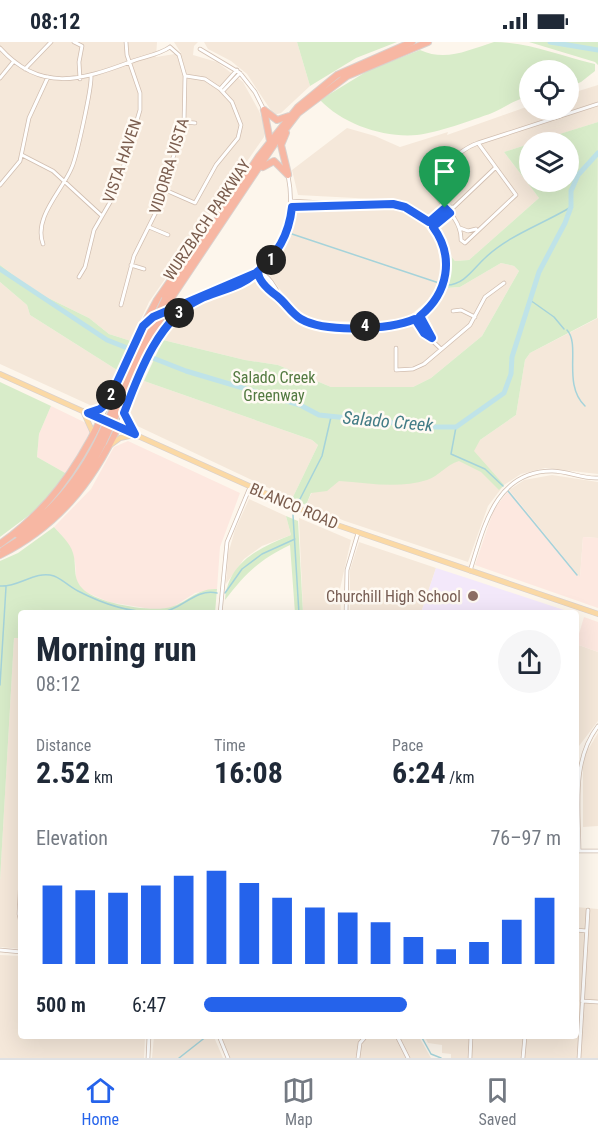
<!DOCTYPE html>
<meta charset="utf-8">
<style>
body{margin:0;font-family:"Roboto Condensed",sans-serif;background:#f6f6f7;color:#1f2937;height:100vh;display:flex;flex-direction:column;font-size:22px;white-space:nowrap}
*{box-sizing:border-box;margin:0}
p{font-size:20px;color:#747a83}
.icon{flex:none;width:33px;height:33px;fill:none;stroke:currentColor;stroke-width:2;stroke-linecap:round;stroke-linejoin:round}
.map{position:relative;flex:1;overflow:hidden}
.side{position:absolute;left:18px;top:568px;width:561px;height:429px;display:flex;flex-direction:column;background:#fff;border-radius:6px;box-shadow:0 6px 24px #0002}
.side>*{flex:none}
.controls{position:absolute;left:519px;top:18px;display:grid;gap:12px}
.controls a{display:grid;place-items:center;width:60px;height:60px;border-radius:50%;background:#fff;box-shadow:0 6px 24px #0002;font-size:30px}
.pin{position:absolute;display:grid;place-items:center;width:51px;height:51px;color:#fff;margin:-62px -26px;border-radius:50% 50% 50% 0;rotate:-45deg;box-shadow:0 0 6px #0007}
.pin .icon{rotate:45deg}
.km{position:absolute;width:30px;height:30px;margin:-15px;border-radius:50%;background:#222;color:#fff;font-size:16px;line-height:30px;text-align:center}
.round{display:grid;place-items:center;flex:none;width:63px;height:63px;border-radius:32px;background:#f6f6f7}
.overview{display:flex;align-items:center;justify-content:space-between;height:102px;padding:0 18px}
h1{font-size:33px;font-weight:700;line-height:45px}
.stats{display:grid;grid-template-columns:repeat(3,1fr);gap:9px;height:102px;padding:6px 18px}
.stats div{display:grid;align-content:center}
.stats b{font-size:30px;font-weight:700}
.stats small{font-size:16px;font-weight:400}
.stats p{font-size:16px}
.chart{height:168px;padding:12px 18px}
.chart p{display:flex;justify-content:space-between}
.chart svg{width:100%;height:108px;margin-top:6px;stroke:#2563eb;stroke-width:6}
ul{padding:0 18px;list-style:none;font-size:20px}
li{display:grid;grid-template-columns:96px 72px 1fr;align-items:center;height:45px}
li i{height:15px;border-radius:8px;background:#2563eb}
.status{display:flex;justify-content:space-between;align-items:center;height:42px;padding:0 30px;background:#fff;direction:ltr}
.status svg{height:16px;fill:currentColor}
.tab-bar{display:flex;justify-content:space-around;align-items:center;height:84px;border-top:2px solid #e0e1e3;background:#fff;font-size:16px;color:#747a83}
.tab-bar a{display:grid;justify-items:center;gap:3px}
.tab-bar .current{color:#2563eb}
.map>svg:first-child{display:block}
</style>
<div class="status"><b>08:12</b><svg viewBox="0 0 49 12"><path d="M0 12V9h3v3zM5 12V6h3v6zM10 12V3h3v9zM15 12V0h3v12zM26 1h20v11H26zM47 4h2v5h-2z"/></svg></div>
<div class="map">
<svg width="598" height="1016" viewBox="0 0 598 1016">
<rect width="100%" height="100%" fill="#fdf6ec"/>
<path fill="#f5e8da" d="M0,0H157L156,15L181,11L174,0H198L194,4L193,13L217,20L243,40L259,69L266,88L264,95L149,260L131,299L109,292L89,276L34,249L0,223Z
M204,0H297L310,44L281,71L274,73L247,32L231,19L208,7Z
M598,43V80L504,110L539,156L469,218L455,219L449,212L439,187L447,177L439,168L429,175L412,164L393,158L298,153L292,128L347,86L375,94L400,105L448,90L447,93L529,64L530,68H568L569,52Z
M380,166L407,170L420,178L436,199L442,228L432,255L407,276L391,280L320,279L296,269L267,230L287,202L297,170L300,168Z
M501,221L514,224L519,229L482,294L431,336L413,345H331L278,323L245,318L163,298L169,288L194,265L256,238L290,276L303,283L316,287L376,289L396,288L412,283L419,294L433,285L427,274L439,260L446,246L460,245Z
M0,240L27,263L30,273L117,328L102,360L92,364L0,322Z
M598,276V432L545,426L521,432L504,443L488,464L468,520L345,479L306,463L344,381L480,398L516,373L525,318L530,311Z
M144,339L312,398L318,403L292,457L131,381L127,371Z
M552,433L598,440V496L583,495L580,536L509,448L524,438Z
M249,457L286,474L291,493L262,504L244,517L226,542L228,512L235,488Z
M299,476L351,498L340,547L341,571H303Z
M359,500L436,526L421,571L350,572V528Z
M14,596H21V907L0,905V839Z
M576,602L598,610V679L579,704L576,716Z
M598,691V784L583,785V725L586,711Z
M576,865L598,867V1016H451V1012L442,1011V1003L428,1001L425,995L576,994Z
M0,913L21,914V994L145,995L144,1016H0Z
M154,994L214,995L223,1016H152Z
M221,995H419L431,1016H230Z"/>
<path fill="#fde8e0" d="M51,364L86,381L91,388L67,432L37,415L39,392Z
M128,399L240,451L220,505L217,547L195,551L173,565L157,568L109,560L83,549L76,538L75,519L63,495L54,485L91,447L114,405Z
M509,448L580,535L583,495L598,496V566L475,523L494,467Z
M584,575L598,580V610L576,602Z"/>
<path fill="#f3e8fa" d="M436,526L467,536L573,571H421Z"/>
<path fill="#d8ecc9" d="M297,0H397L356,16L310,44Z
M494,0C528,0 561,14 595,22V29L581,40L569,45L568,28H530L529,55C517,56 504,66 492,71C473,78 436,91 417,93C383,96 343,82 320,58L369,28L420,8C446,20 468,8 494,0Z
M529,0H598V23L595,20Z
M598,80L597,276L530,311L525,318L516,373L480,398L474,409L504,443L499,448L481,430L459,419C446,423 439,434 427,438C399,447 368,441 339,439L327,449L311,451L306,463L292,457L318,403L312,398L144,339L163,298L245,318L278,323L331,345H413L431,336L482,294L519,229L514,224L501,221L460,245L446,246L450,230L449,212L455,219L469,218L539,156L504,110L529,102L530,140H568V100H534Z
M0,223L34,249L89,276L109,292L131,299L117,328L30,273L27,263L0,240Z
M0,340L51,364L39,392L37,415L67,432L40,465L0,495Z
M286,474L298,479L303,571H295L290,503C259,518 246,531 225,558C228,520 259,506 291,493Z
M54,485C61,493 70,501 73,511C77,524 72,535 82,546C94,561 152,571 171,565C188,560 197,546 217,547L215,571L21,572V596H14L0,839V519L18,511Z"/>
<g fill="none" stroke-linecap="round" stroke-linejoin="round">
<path stroke="#a5d3da" stroke-width="1.5" d="M292,192L439,241
M447,243C464,243 474,226 485,216C509,193 543,182 571,165
M530,258L554,275L564,287
M567,288C581,303 562,342 585,364
M456,385L451,412L485,427L503,444
M508,449L577,533
M299,459L322,414L331,375
M293,473L299,572
M0,544C18,546 35,528 54,534C62,537 70,545 78,549C103,562 133,572 162,570C182,568 195,546 217,551
M225,551L242,527L262,512L295,497
M0,643L6,545
M421,994L431,1012L441,1016
M179,1016L207,994"/>
<path stroke="#bfe3e8" stroke-width="5" d="M550,0L598,8
M0,227L107,298L186,329L300,363L319,373L433,385H456L504,351L511,332L512,315L539,230L565,181L571,165V149L578,133L598,111"/>
<defs>
<path id="minor" d="M74,0L82,4L79,20L80,37
M0,6C40,51 82,38 130,20C142,15 159,13 170,5
M200,7L240,31L255,50L264,68
M25,27L51,0
M0,36L14,19
M220,47L237,28
M223,49L240,31
M184,80L195,81
M478,101L516,153L465,201L461,198C462,177 440,161 428,145L429,137C445,125 458,108 478,101L598,62
M22,113L53,129L102,174
M0,143L20,119L29,76L48,35
M163,147L195,161L216,123L238,96L241,83L232,60L220,47L205,37L186,34
M430,148L436,133
M292,159L325,161
M429,180L445,166L452,165
M149,185L168,193
M433,185L495,126
M460,186L468,189L476,187
M43,202C33,175 63,148 72,125C77,113 92,45 91,34
M131,223L144,227
M259,229L258,234C291,276 303,285 357,284C377,284 397,286 415,277C463,252 452,183 405,165C376,154 323,165 292,165
M259,230C268,233 276,245 279,254
M79,235L85,225L94,188L116,150L140,68V51L127,13L126,0
M121,263L134,214L157,168L184,80L185,34L179,13L170,5
M167,269L255,232
M453,269L461,268L475,275
M420,274L431,295
M415,277L424,291L441,307
M396,306V328L413,327L424,322L470,283L485,255L504,241
M88,371L105,363
M125,373L134,391
M101,377L144,283
M118,385C133,353 147,303 171,278C192,256 219,253 245,240C285,220 296,174 288,133
M470,529C484,485 495,429 552,429C568,429 582,437 598,436
M220,572L227,500L250,445
M346,572L347,528L358,491
M576,809H598
M579,809C579,767 571,719 598,684
M21,832L19,872L21,881
M576,888L586,889
M0,908L21,910
M582,959L598,960
M219,994L228,1016
M397,994L408,1016
M148,1016L149,994
M358,1016L360,1001L366,994
M470,1016L471,994
M523,1016L525,994
M579,1016L588,868"/>
<path id="major" d="M0,332L334,482L598,572
M83,369L93,391
M109,404L120,396L134,393"/>
<path id="highway" d="M264,68L270,99
M264,68L277,78L289,74
M286,91L281,103L288,132
M263,125L274,119L288,133
M165,257L259,114L298,65L337,33L412,0
M168,261L275,101L298,71L347,34L428,0
M143,284L157,258L204,190
M18,493C53,469 79,437 98,399
M0,502C47,469 76,428 101,377
M3,508C47,482 81,447 103,401
M0,513C56,485 92,442 118,385"/>
</defs>
<use href="#minor" stroke="#d1beb0" stroke-width="4.5"/>
<use href="#major" stroke="#dad1cd" stroke-width="6"/>
<use href="#highway" stroke="#dad1cd" stroke-width="8"/>
<use href="#minor" stroke="#fff" stroke-width="3"/>
<use href="#major" stroke="#fbd9a5" stroke-width="4.5"/>
<use href="#highway" stroke="#f7b7a3" stroke-width="6"/>
<defs>
<path id="highway-bridge" d="M98,399L165,257
M103,401L168,261"/>
</defs>
<use href="#highway-bridge" stroke="#dad1cd" stroke-width="8" stroke-linecap="butt"/>
<use href="#highway-bridge" stroke="#f7b7a3" stroke-width="6"/>
</g>
<g fill="none" stroke-linecap="round" stroke-linejoin="round">
<defs>
<path id="route" d="M445,166L429,180L405,165L393,162L292,165C289,193 277,213 256,231L153,275L143,284L108,360L100,367L88,371L135,392L124,371C139,331 159,276 200,257C220,248 243,245 258,229C258,239 270,249 277,254C286,261 291,271 301,277C325,291 389,288 415,277L424,291L432,296L420,274C448,251 455,215 433,185L450,171L445,166"/>
</defs>
<use href="#route" stroke="#fff" stroke-width="12"/>
<use href="#route" stroke="#2563eb" stroke-width="8"/>
</g>
<circle fill="#8d6e63" stroke="#fffaf3" stroke-width="2" cx="473" cy="554" r="6"/>
<g text-anchor="middle" dominant-baseline="central" stroke-width="5" stroke-linejoin="round" paint-order="stroke">
<g font-size="16" fill="#7a5c4d" stroke="#fffaf3">
<text transform="translate(122 119) rotate(-71)">VISTA HAVEN</text>
<text transform="translate(169 124) rotate(-73)">VIDORRA VISTA</text>
<text transform="translate(207 178) rotate(-56)">WURZBACH PARKWAY</text>
<text transform="translate(294 464) rotate(23)">BLANCO ROAD</text>
</g>
<g font-size="16" fill="#537a41" stroke="#fffaf3">
<text x="274" y="335">Salado Creek<tspan x="274" dy="18">Greenway</tspan></text>
</g>
<g font-size="16" fill="#785e54" stroke="#fffaf3" text-anchor="end">
<text x="461" y="554">Churchill High School</text>
</g>
<g font-size="18" font-style="italic" fill="#437c86" stroke="#fffaf3">
<text transform="translate(388 379) rotate(5)">Salado Creek</text>
</g>
</g>
</svg>
<div class="controls">
<a><svg class="icon" aria-label="locate" viewBox="0 0 24 24"><circle cx="12" cy="12" r="6"/><path d="M12 2v4M12 18v4M2 12h4M18 12h4"/></svg></a>
<a><svg class="icon" aria-label="layers" viewBox="0 0 24 24"><path d="M12 4l9 5-9 5-9-5zM3 14l9 5 9-5"/></svg></a>
</div>
<div class="pin" style="left:445px;top:166px;background:#1e9e55"><svg class="icon" aria-label="arrive" viewBox="0 0 24 24"><path d="M6 21V4h12l-3 4 3 4H6"/></svg></div>
<b class="km" style="left:271px;top:218px">1</b>
<b class="km" style="left:111px;top:353px">2</b>
<b class="km" style="left:179px;top:271px">3</b>
<b class="km" style="left:365px;top:284px">4</b>
<section class="side">
<div class="overview"><div><h1>Morning run</h1><p>08:12</p></div><a class="round"><svg class="icon" aria-label="share" viewBox="0 0 24 24"><path d="M12 15V3M7 8l5-5 5 5M5 13v7h14v-7"/></svg></a></div>
<div class="stats">
<div><p>Distance</p><b>2.52<small> km</small></b></div>
<div><p>Time</p><b>16:08</b></div>
<div><p>Pace</p><b>6:24<small> /km</small></b></div>
</div>
<div class="chart"><p><span>Elevation</span>76–97 m</p>
<svg viewBox="0 0 160 44" preserveAspectRatio="none"><path d="M5 44V12M15 44V14M25 44V15M35 44V12M45 44V8M55 44V6M65 44V11M75 44V17M85 44V21M95 44V23M105 44V27M115 44V33M125 44V38M135 44V35M145 44V26M155 44V17"/></svg>
</div>
<ul>
<li><b>500 m</b>6:47<i style="width:57%"></i></li>
</ul>
</section>
</div>
<nav class="tab-bar">
<a class="current"><svg class="icon" aria-label="home" viewBox="0 0 24 24"><path d="M3 11l9-7 9 7M6 9v11h12V9"/></svg>Home</a>
<a><svg class="icon" aria-label="map" viewBox="0 0 24 24"><path d="M3 6l6-2 6 2 6-2v14l-6 2-6-2-6 2zM9 4v14M15 6v14"/></svg>Map</a>
<a><svg class="icon" aria-label="saved" viewBox="0 0 24 24"><path d="M7 4h10v16l-5-4-5 4z"/></svg>Saved</a>
</nav>
